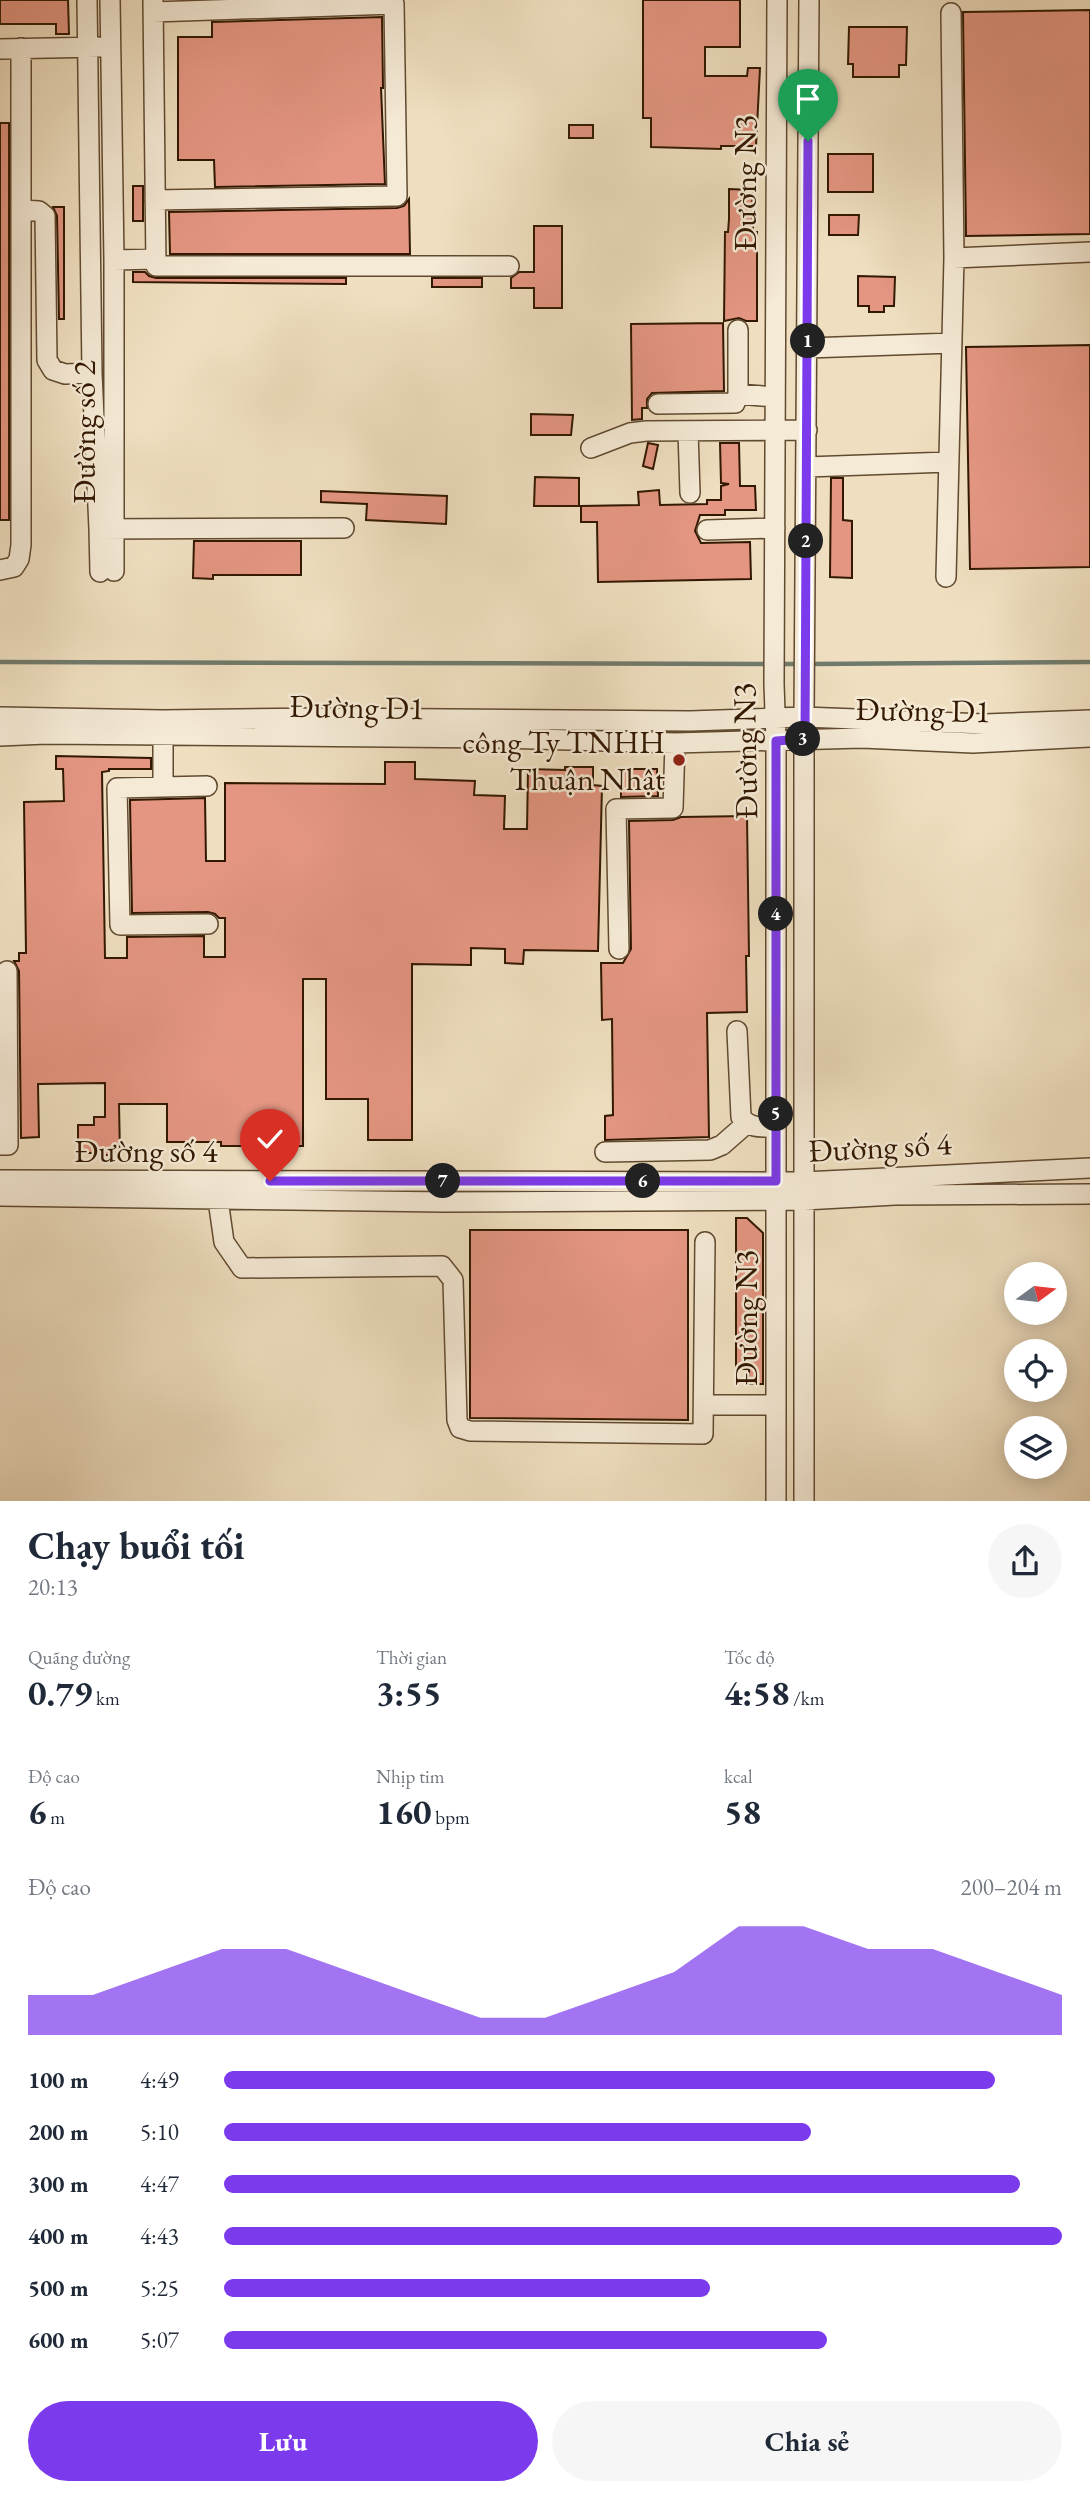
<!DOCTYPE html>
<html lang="vi">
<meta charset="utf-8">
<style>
body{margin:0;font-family:"EB Garamond",serif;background:#f6f6f7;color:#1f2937;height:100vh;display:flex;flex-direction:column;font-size:26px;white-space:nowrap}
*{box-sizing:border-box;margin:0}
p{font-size:23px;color:#747a83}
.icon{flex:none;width:38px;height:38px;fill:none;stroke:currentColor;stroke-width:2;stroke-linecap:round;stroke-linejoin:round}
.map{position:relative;height:1501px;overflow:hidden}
.side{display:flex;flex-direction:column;background:#fff;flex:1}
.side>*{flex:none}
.needle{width:46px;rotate:75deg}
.controls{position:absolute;left:1004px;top:1262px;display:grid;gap:14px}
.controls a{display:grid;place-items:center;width:63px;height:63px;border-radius:50%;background:#fff;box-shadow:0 4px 18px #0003;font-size:35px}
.pin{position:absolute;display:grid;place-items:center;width:60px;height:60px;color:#fff;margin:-72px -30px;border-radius:50% 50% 50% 0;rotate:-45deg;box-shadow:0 0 7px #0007}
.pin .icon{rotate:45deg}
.km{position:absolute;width:35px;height:35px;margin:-18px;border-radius:50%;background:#222;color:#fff;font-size:19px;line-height:35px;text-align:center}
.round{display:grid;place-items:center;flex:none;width:74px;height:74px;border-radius:37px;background:#f6f6f7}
.headline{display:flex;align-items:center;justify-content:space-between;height:119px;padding:0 28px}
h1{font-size:38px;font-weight:700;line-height:52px}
.figures{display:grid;grid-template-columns:repeat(3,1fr);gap:10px;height:119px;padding:7px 28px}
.figures div{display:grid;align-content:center}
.figures b{font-size:35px;font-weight:700}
.figures small{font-size:19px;font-weight:400}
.figures p{font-size:19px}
.chart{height:196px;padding:14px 28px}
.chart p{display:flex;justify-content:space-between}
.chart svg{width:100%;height:126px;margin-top:7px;fill:#7c3aed;opacity:.7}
.action{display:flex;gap:14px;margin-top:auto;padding:14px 28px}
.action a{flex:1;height:80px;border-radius:42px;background:#7c3aed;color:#fff;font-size:28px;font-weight:700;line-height:80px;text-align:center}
.action a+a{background:#f6f6f7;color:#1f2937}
ul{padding:0 28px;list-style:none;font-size:23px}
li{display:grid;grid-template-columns:112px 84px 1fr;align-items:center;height:52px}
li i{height:18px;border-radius:9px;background:#7c3aed}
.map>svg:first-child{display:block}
</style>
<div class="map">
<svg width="1090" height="1501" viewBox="0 0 1090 1501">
<rect width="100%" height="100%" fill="#efdfc0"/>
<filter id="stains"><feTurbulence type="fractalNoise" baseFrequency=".00286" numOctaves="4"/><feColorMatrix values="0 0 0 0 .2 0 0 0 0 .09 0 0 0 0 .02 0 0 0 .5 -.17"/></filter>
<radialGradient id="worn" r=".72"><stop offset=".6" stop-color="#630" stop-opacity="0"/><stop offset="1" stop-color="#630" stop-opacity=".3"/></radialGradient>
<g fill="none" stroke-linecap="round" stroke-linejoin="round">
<path stroke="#707a6c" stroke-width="4.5" d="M0,662L767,664
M779,664H799
M811,664L1090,662"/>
</g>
<path fill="#e49682" stroke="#321800" stroke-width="2" d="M0,0H68L69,34H56V24H0Z
M643,0H740V47H705V76H747L748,68H760L756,146H721V149L651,147V118H643Z
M1090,10V234L966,236L963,12Z
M382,17L383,88H381L385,184L215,187L214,160H178V37H212V22Z
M849,27H907L906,65H899V77H853V64H848Z
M0,123H9V520H0Z
M569,125H593V138H569Z
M828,154H873V192H828Z
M133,186H143V221H133Z
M729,189L752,190L753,232H757V321H746L739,318L724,321L725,232H728L729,219Z
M409,199L410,254H170L169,212L397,208L404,206Z
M53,207H64V319H59L57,216Z
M829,215H859L858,235H829Z
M534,226H562V308H534V288H511V278L519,272H534Z
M133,272H145L149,276L156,278H346V284L133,282Z
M858,276L895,277L894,306H884V312H869V306H858Z
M432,278H482V287H432Z
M723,323L724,391L652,393L647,399V408H642V419L632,420L631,324Z
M1090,345V567L970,569L966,347Z
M531,414L573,415L571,435H531Z
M648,443L658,445L653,469L643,466Z
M720,443H739L740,486H755L756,510H725V515H700L695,531L701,543L750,542L751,579L598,582L597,522H581V506L639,505L638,492L659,490L660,505L707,504V500H721V486L729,484L721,483Z
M535,477L579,478V506H534Z
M831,478H843V520L852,521V578L830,577Z
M321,491L447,496L446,524L366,520L367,504L321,502Z
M194,541H301V575H213V579L193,578Z
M56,756L151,758V769H109V771L102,772L105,958H127V937L204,936V957H225V918H219L215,914L208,912L132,913L130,800L205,798L206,861H225V783L385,784V762H415V779L475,781L474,795L505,796L504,829H527L528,769L565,770V767H593V785L602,786L598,951L524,950L523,964L505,963V949L471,948V965L412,964V1140H368V1099H326V979H303V1146H221V1142H167V1104H119L120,1155H94V1153H78V1125H94V1117H105V1083L38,1084L39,1137L21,1138L19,971L14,961H19V953H26L24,802L64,801L63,769H56Z
M621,769H657L658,796L621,797Z
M747,816L749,956H746L747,1012L707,1013L709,1137L605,1140V1116L613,1115L612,1019L602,1020L601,963H623L631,949L629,821L673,820L681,817Z
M736,1218H747L763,1233V1384H749V1369H736Z
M470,1230H688V1420L470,1418Z"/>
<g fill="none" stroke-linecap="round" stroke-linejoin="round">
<defs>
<path id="minor" d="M87,0L92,373L99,529L344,528
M110,0L114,260V571
M153,1L156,266H509
M153,12L394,4L397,196L155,200
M0,49L99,47
M21,210L39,211L45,216L47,360L53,370L65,374L92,373
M954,258L1090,252
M114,260L156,259
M808,348L952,343
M738,394L775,397
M658,404L735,403L738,394V330
M688,431L690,493
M591,448L630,433L646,431L807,430
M807,467L948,462
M99,529L100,572
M707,530L775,528
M0,570L14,567L19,559L21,545V48
M946,577L954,258L951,13
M0,717L163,720L323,718L690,721L804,717L985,724L1090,720
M0,736L46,734L496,738L675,743L862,738L973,743L1090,737
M207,786L117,788L120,925L208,924
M163,787V725
M619,949L616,809L673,808L675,743
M737,1031L741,1117C750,1129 762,1127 776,1127
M0,1145H8L7,971
M605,1152L710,1150L722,1145L746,1124
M0,1180L804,1182L1090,1168
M0,1196L444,1202L804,1200L895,1195L1090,1194
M218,1200L224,1242L242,1268L442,1266L453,1280L457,1420L460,1428L470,1431L703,1434L705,1242
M704,1405H776
M776,1501V741L774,684L777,0
M804,1501V717L809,0"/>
</defs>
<use href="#minor" stroke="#614a30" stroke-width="22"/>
<use href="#minor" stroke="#f5ead6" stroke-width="19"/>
</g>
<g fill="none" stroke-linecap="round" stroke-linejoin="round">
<defs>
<path id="route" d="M270,1181H776V741L805,739L808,141"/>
</defs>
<use href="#route" stroke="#fff" stroke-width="14"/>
<use href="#route" stroke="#7c3aed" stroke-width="9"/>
</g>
<circle fill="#8f2418" stroke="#f5ead6" stroke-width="2.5" cx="679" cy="760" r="7"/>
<g text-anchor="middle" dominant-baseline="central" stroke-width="5" stroke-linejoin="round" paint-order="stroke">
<g font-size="32" fill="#321800" stroke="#f5ead6">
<text transform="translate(745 183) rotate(-90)">Đường N3</text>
<text transform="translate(84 432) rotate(-90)">Đường số 2</text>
<text transform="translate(357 707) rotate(1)">Đường D1</text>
<text transform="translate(923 710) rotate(1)">Đường D1</text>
<text transform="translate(745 751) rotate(-91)">Đường N3</text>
<text transform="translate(880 1147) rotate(-3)">Đường số 4</text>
<text x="146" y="1151">Đường số 4</text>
<text transform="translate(746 1318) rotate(-90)">Đường N3</text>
</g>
<g font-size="32" fill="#321800" stroke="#f5ead6" text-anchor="end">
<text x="665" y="742">công Ty TNHH<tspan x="665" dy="37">Thuận Nhật</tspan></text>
</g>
</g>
<rect width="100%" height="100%" filter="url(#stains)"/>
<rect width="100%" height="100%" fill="url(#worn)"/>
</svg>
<div class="controls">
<a><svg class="needle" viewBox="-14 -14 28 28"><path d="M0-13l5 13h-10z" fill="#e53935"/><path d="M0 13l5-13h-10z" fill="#747a83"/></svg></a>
<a><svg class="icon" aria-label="locate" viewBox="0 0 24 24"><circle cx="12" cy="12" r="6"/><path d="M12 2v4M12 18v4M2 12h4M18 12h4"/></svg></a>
<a><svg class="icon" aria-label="layers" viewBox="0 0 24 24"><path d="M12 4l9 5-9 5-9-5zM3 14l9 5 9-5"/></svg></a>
</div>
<div class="pin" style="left:808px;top:141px;background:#1e9e55"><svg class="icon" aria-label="arrive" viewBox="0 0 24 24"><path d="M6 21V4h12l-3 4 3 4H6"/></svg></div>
<div class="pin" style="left:270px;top:1181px;background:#d93025"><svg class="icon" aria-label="check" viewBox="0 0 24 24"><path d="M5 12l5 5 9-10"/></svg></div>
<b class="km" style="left:808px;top:341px">1</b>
<b class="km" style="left:806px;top:541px">2</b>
<b class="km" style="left:803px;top:739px">3</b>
<b class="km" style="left:776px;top:914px">4</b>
<b class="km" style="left:776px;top:1114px">5</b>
<b class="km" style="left:643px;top:1181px">6</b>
<b class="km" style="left:443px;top:1181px">7</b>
</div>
<section class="side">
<div class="headline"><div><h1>Chạy buổi tối</h1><p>20:13</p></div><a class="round"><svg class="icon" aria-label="share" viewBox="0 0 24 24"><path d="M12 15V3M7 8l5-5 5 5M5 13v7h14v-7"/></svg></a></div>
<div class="figures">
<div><p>Quãng đường</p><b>0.79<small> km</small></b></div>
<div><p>Thời gian</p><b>3:55</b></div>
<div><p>Tốc độ</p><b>4:58<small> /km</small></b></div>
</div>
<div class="figures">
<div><p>Độ cao</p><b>6<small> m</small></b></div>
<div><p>Nhịp tim</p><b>160<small> bpm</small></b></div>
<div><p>kcal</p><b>58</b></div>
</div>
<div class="chart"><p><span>Độ cao</span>200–204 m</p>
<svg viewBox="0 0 160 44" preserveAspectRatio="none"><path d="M0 44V30L10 30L20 22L30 14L40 14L50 22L60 30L70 38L80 38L90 30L100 22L110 6L120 6L130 14L140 14L150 22L160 30V44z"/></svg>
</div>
<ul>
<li><b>100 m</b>4:49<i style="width:92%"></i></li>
<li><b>200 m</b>5:10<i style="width:70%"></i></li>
<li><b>300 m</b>4:47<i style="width:95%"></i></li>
<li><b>400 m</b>4:43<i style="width:100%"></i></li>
<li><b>500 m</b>5:25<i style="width:58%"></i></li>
<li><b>600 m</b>5:07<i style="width:72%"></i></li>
</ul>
<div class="action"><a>Lưu</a><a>Chia sẻ</a></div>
</section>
